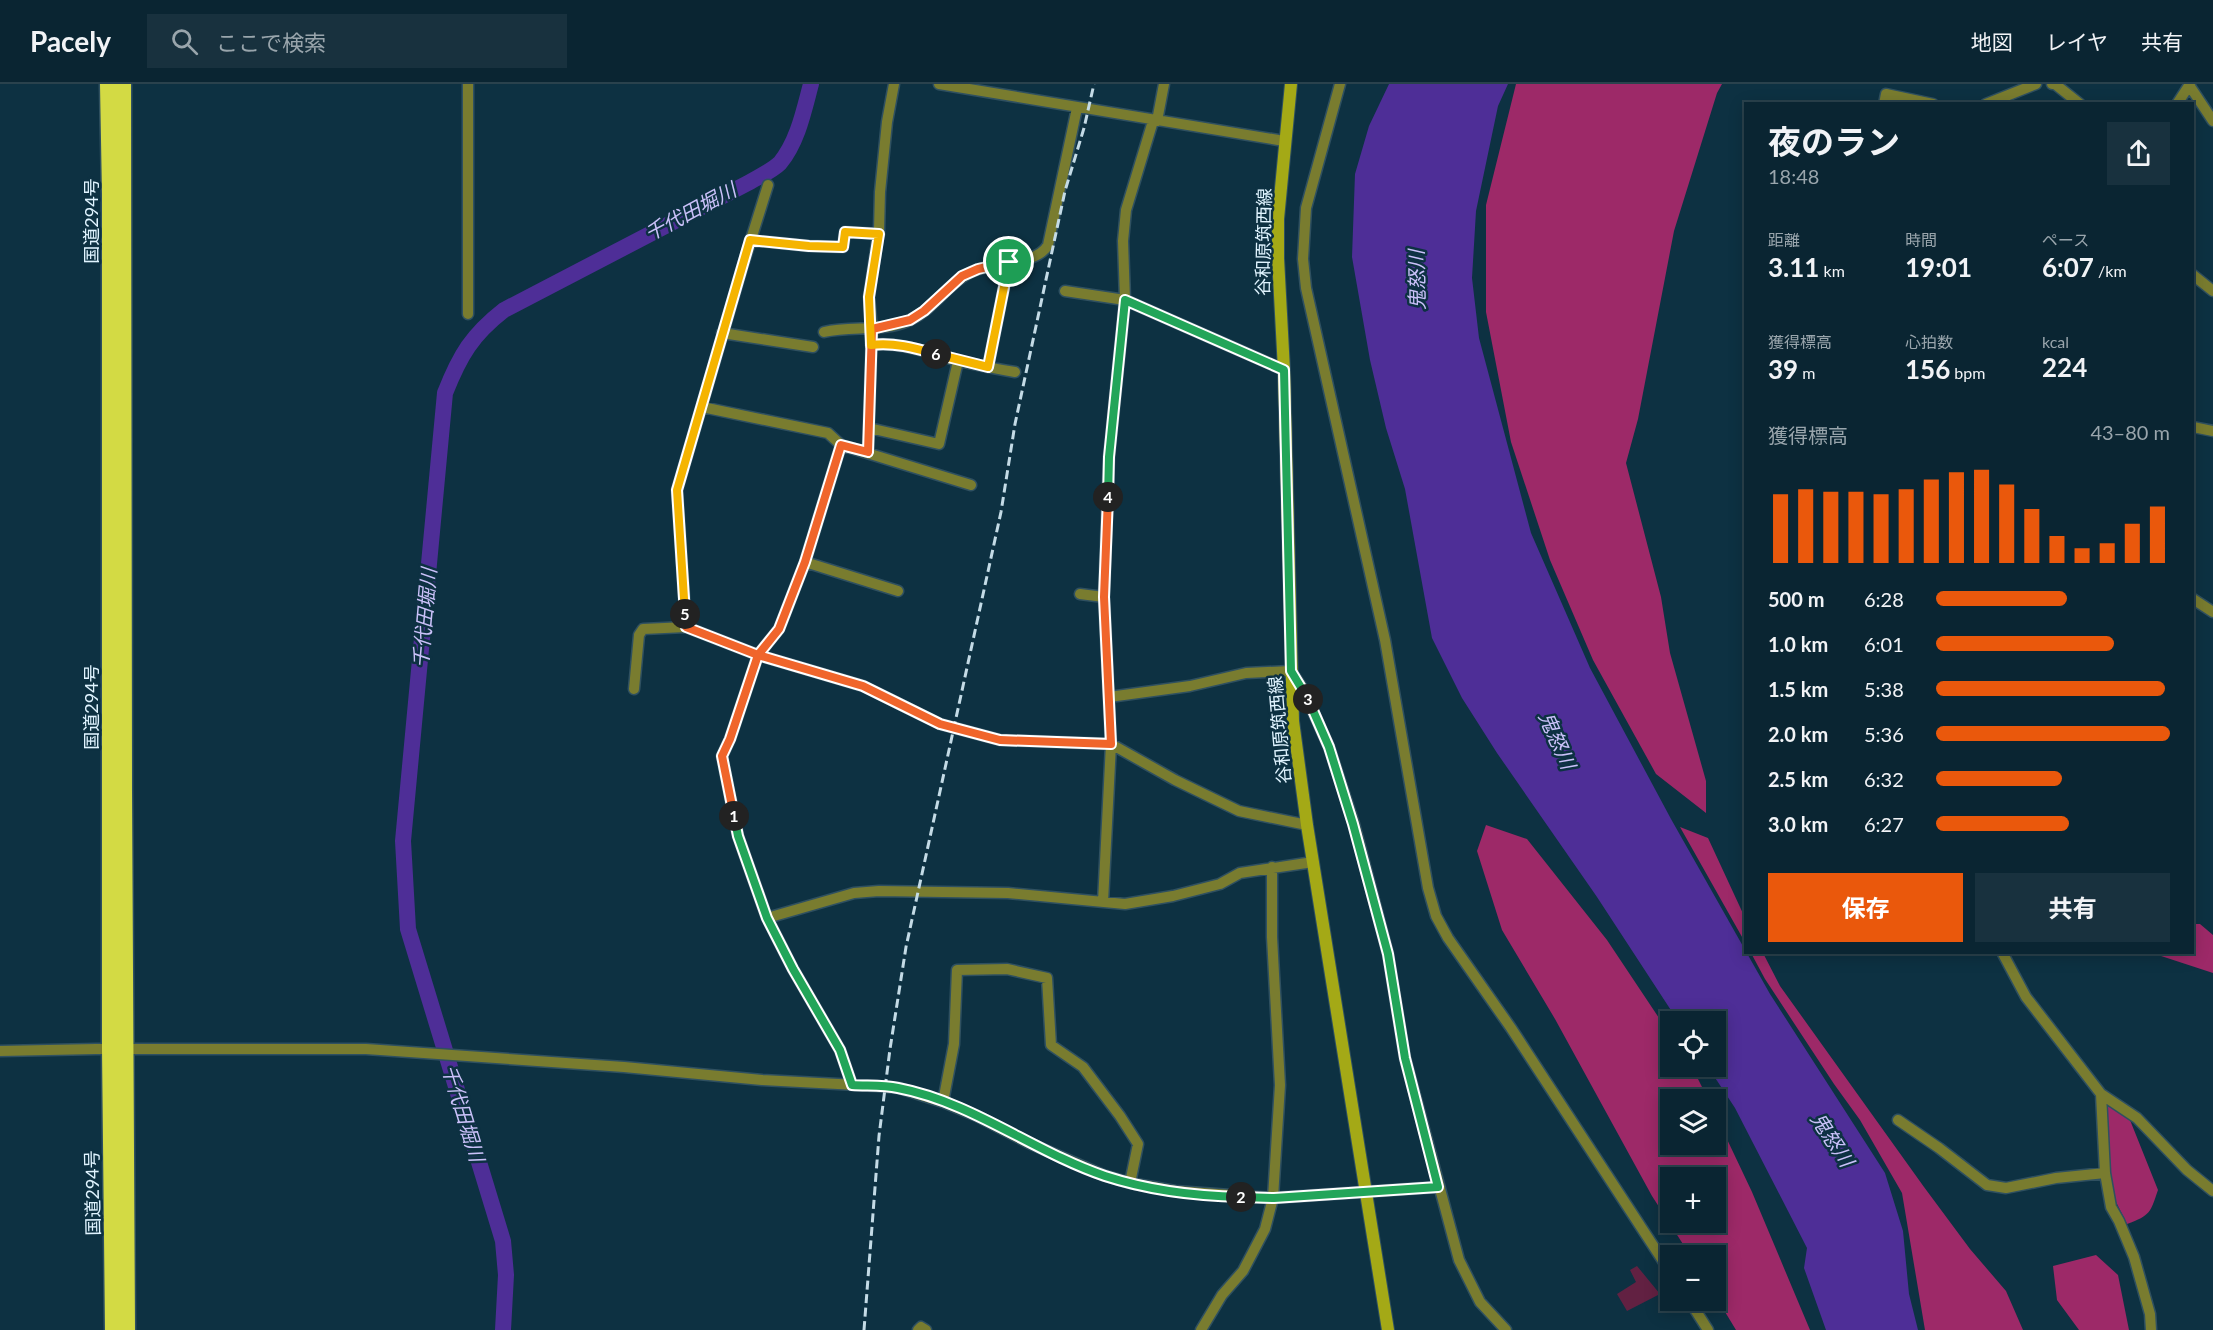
<!DOCTYPE html>
<html lang="ja">
<meta charset="utf-8">
<style>
body{margin:0;font-family:Lato,"Noto Sans JP",sans-serif;background:#18313e;color:#f1f3f6;height:100vh;display:flex;flex-direction:column;font-size:22px;white-space:nowrap}
*{box-sizing:border-box;margin:0}
p{font-size:20px;color:#99a5ac}
.icon{flex:none;width:33px;height:33px;fill:none;stroke:currentColor;stroke-width:2;stroke-linecap:round;stroke-linejoin:round}
.map{position:relative;flex:1;overflow:hidden}
.side{position:absolute;left:1744px;top:18px;width:450px;height:852px;display:flex;flex-direction:column;background:#0a2532;border-radius:0px;box-shadow:0 3px 15px #0003,0 0 0 2px #2a424d}
.side>*{flex:none}
.fabs{position:absolute;left:1660px;top:927px;display:grid;gap:12px}
.fabs a{display:grid;place-items:center;width:66px;height:66px;border-radius:0px;background:#0a2532;box-shadow:0 3px 15px #0003,0 0 0 2px #2a424d;font-size:30px}
.pin{position:absolute;display:grid;place-items:center;width:51px;height:51px;color:#fff;margin:-26px;border:3px solid #fff;border-radius:50%;box-shadow:0 2px 6px #0007}
.km{position:absolute;width:30px;height:30px;margin:-15px;border-radius:50%;background:#222;color:#fff;font-size:16px;line-height:30px;text-align:center}
.round{display:grid;place-items:center;flex:none;width:63px;height:63px;border-radius:0px;background:#18313e}
.summary{display:flex;align-items:center;justify-content:space-between;height:102px;padding:0 24px}
h1{font-size:33px;font-weight:700;line-height:45px}
.metrics{display:grid;grid-template-columns:repeat(3,1fr);gap:9px;height:102px;padding:6px 24px}
.metrics div{display:grid;align-content:center}
.metrics b{font-size:26px;font-weight:700}
.metrics small{font-size:16px;font-weight:400}
.metrics p{font-size:16px}
.chart{height:168px;padding:12px 24px}
.chart p{display:flex;justify-content:space-between}
.chart svg{width:100%;height:108px;margin-top:6px;stroke:#ea580c;stroke-width:6}
.primary-button{display:flex;gap:12px;margin-top:auto;padding:12px 24px}
.primary-button a{flex:1;height:69px;border-radius:0px;background:#ea580c;color:#fff;font-size:24px;font-weight:700;line-height:69px;text-align:center}
.primary-button a+a{background:#18313e;color:#f1f3f6}
ul{padding:0 24px;list-style:none;font-size:20px}
li{display:grid;grid-template-columns:96px 72px 1fr;align-items:center;height:45px}
li i{height:15px;border-radius:8px;background:#ea580c}
header{display:flex;align-items:center;gap:36px;box-sizing:border-box;height:84px;padding:0 30px;background:#0a2532;border-bottom:2px solid #2a424d}
header strong{font-size:28px}
nav{display:flex;gap:33px;margin-inline-start:auto;font-size:21px}
.search{width:420px;height:54px;background:#18313e;display:flex;align-items:center;gap:15px;box-sizing:border-box;padding:0 21px;border-radius:0px;color:#99a5ac;font-size:22px}
.map>svg:first-child{display:block}
</style>
<header>
<strong>Pacely</strong>
<div class="search"><svg class="icon" aria-label="search" viewBox="0 0 24 24"><circle cx="10" cy="10" r="6"/><path d="M15 15l6 6"/></svg>ここで検索</div>
<nav><a>地図</a><a>レイヤ</a><a>共有</a></nav>
</header>
<div class="map">
<svg width="2213" height="1246" viewBox="0 0 2213 1246">
<rect width="100%" height="100%" fill="#0d3142"/>
<path fill="#622142" d="M1637,1182L1660,1210L1627,1227L1617,1210L1636,1198L1630,1186Z"/>
<path fill="#9d2968" fill-rule="evenodd" d="M1516,0H1722L1717,9L1674,147L1638,335L1626,379L1661,513L1670,569L1706,697V729L1656,690L1593,576L1550,476L1511,358L1486,228V121Z
M1486,741L1527,755L1607,856L1671,952V982L1692,983L1708,1015L1671,1016V1060H1716V1032L1752,1108L1810,1246H1736L1716,1213V1172L1690,1171L1652,1112L1555,935L1502,846L1477,767ZM1671,1094H1716V1138H1671Z
M1680,743L1708,754L1746,836V860Z
M2193,840H2200L2213,851V889L2158,871L2157,869L2193,868Z
M1751,869H1763L1780,902L1924,1103L1970,1165L2006,1207L2023,1246H1925L1902,1109L1860,1036L1834,1000L1765,895Z
M2105,1019L2130,1036L2158,1106C2150,1129 2151,1131 2127,1140L2116,1118L2109,1081Z
M2096,1171L2118,1191L2129,1246H2079L2057,1216L2053,1182Z"/>
<path fill="#4e2e97" d="M1389,0H1508L1498,22L1476,127L1472,194L1479,254L1531,449L1590,584L1671,735L1770,910L1885,1089L1903,1147L1909,1210L1918,1246H1826L1804,1184L1807,1164L1735,1024L1708,983L1716,982V938L1678,937L1597,813L1497,669L1462,614L1432,554L1405,405L1386,344L1370,276L1352,173L1355,90L1369,42Z"/>
<g fill="none" stroke-linecap="round" stroke-linejoin="round">
<path stroke="#4e2e97" stroke-width="16" d="M503,1246L506,1191L503,1157L408,845L403,757L445,309C460,271 472,251 504,226L748,99C758,93 772,87 780,79C798,57 804,26 811,0"/>
<defs>
<path id="minor" d="M468,0V230
M939,0L1284,57
M1340,0L1306,124L1303,175L1306,204L1385,556L1428,804L1436,832L1448,854L1511,944L1671,1189
M2052,0H2055L2080,20
M2189,1L2213,37
M1884,20L1886,10L1933,20
M1986,20L2036,0
M2177,20L2190,0
M1157,37L1164,0
M750,156L809,162L843,163L845,148L879,150
M2193,191L2213,207
M1065,207L1125,216L1284,286
M824,248C852,241 882,249 910,236C936,224 949,196 976,186C996,179 1038,180 1048,161L1077,24
M722,249L813,263
M871,261C901,257 930,270 959,277C977,281 996,285 1015,288
M988,283L1009,178
M702,323L828,349L841,361L971,401
M2193,343L2213,347
M869,344L939,360L958,277
M841,361L805,478L779,545L758,571L730,655L722,672L738,752L767,834L793,885L840,966L852,1001
M868,368L872,245L869,213L879,146L880,108L887,38L894,0
M805,478L898,507
M1080,510L1104,513
M2193,515L2213,528
M686,543L677,406L742,184L768,101
M634,605L639,551L643,545L686,543L758,571L863,602L940,640L1000,656L1111,660L1175,696L1239,727L1307,741
M1109,613L1190,602L1246,589L1291,587L1304,607L1329,663L1354,740L1388,870L1405,974L1459,1176L1480,1218L1506,1246
M1103,818L1111,660L1104,513L1109,373L1125,216L1123,157L1126,126L1153,37
M767,834L854,809L879,807L1008,809L1125,820L1173,812L1220,800L1240,789L1313,778
M2002,868L2026,913L2101,1010L2137,1034L2187,1086L2213,1107
M0,967L96,965H366L624,983L762,996L876,1002L899,1004L943,1018L977,1032L1029,1059L1103,1091L1130,1099L1175,1107L1273,1114L1438,1103
M2101,1010L2105,1089L2111,1123L2119,1137L2134,1173L2150,1230L2151,1246
M943,1018L954,960L957,886L1007,885L1047,894L1051,961L1083,983L1120,1032L1138,1060L1130,1099
M1898,1036L1939,1064L1987,1101L2006,1104L2056,1094L2105,1089
M1689,1216L1708,1246
M918,1246L921,1243L926,1246
M1201,1246L1222,1211L1243,1187L1265,1145L1273,1114L1280,1001L1272,853V783"/>
<path id="secondary" d="M1291,0L1278,135V174L1284,286L1293,637L1307,741L1388,1246"/>
<path id="trunk" d="M108,0L110,110V965L113,1246
M123,0L124,707L127,1246"/>
</defs>
<use href="#minor" stroke="#2f5060" stroke-width="13"/>
<use href="#secondary" stroke="#2f5060" stroke-width="14"/>
<use href="#trunk" stroke="#2f5060" stroke-width="19"/>
<use href="#minor" stroke="#797c2f" stroke-width="10"/>
<use href="#secondary" stroke="#a4a916" stroke-width="12"/>
<use href="#trunk" stroke="#d3da44" stroke-width="16"/>
<path stroke="#c4dbe6" stroke-width="3" stroke-dasharray="9 4.5" stroke-linecap="butt" d="M864,1246L879,1052L890,965L906,863L1001,428L1015,340L1065,107L1084,44L1094,0"/>
</g>
<g fill="none" stroke-linecap="round" stroke-linejoin="round">
<defs>
<path id="split-1" d="M734,732L722,672L730,655L758,571L779,545L805,478L841,361L868,368L872,245L910,236L924,227L962,192L978,185L1009,178"/>
<path id="split-2" d="M734,732L738,752L767,834L793,885L840,966L852,1001C867,1002 883,1001 898,1004C972,1018 1034,1068 1105,1092C1148,1106 1196,1112 1241,1113"/>
<path id="split-3" d="M1241,1113L1274,1114L1438,1103L1405,974L1388,870L1353,740L1329,663L1308,615"/>
<path id="split-4" d="M1108,413L1109,373L1125,216L1284,286L1291,587L1308,615"/>
<path id="split-5" d="M685,530L686,543L758,571L863,602L940,640L1000,656L1111,660L1104,513L1108,413"/>
<path id="split-6" d="M685,530L677,406L750,156L809,162L843,163L845,148L879,150L869,213L871,261C893,258 915,264 936,270"/>
<path id="split-7" d="M936,270L988,283L1009,178"/>
</defs>
<use href="#split-1" stroke="#fff" stroke-width="12"/>
<use href="#split-2" stroke="#fff" stroke-width="12"/>
<use href="#split-3" stroke="#fff" stroke-width="12"/>
<use href="#split-4" stroke="#fff" stroke-width="12"/>
<use href="#split-5" stroke="#fff" stroke-width="12"/>
<use href="#split-6" stroke="#fff" stroke-width="12"/>
<use href="#split-7" stroke="#fff" stroke-width="12"/>
<use href="#split-1" stroke="#f0652b" stroke-width="8"/>
<use href="#split-2" stroke="#22a559" stroke-width="8"/>
<use href="#split-3" stroke="#22a559" stroke-width="8"/>
<use href="#split-4" stroke="#22a559" stroke-width="8"/>
<use href="#split-5" stroke="#f0652b" stroke-width="8"/>
<use href="#split-6" stroke="#f5b400" stroke-width="8"/>
<use href="#split-7" stroke="#f5b400" stroke-width="8"/>
</g>
<g text-anchor="middle" dominant-baseline="central" stroke-width="5" stroke-linejoin="round" paint-order="stroke">
<g font-size="18" fill="#e0f4ff" stroke="#0d3142">
<text transform="translate(91 137) rotate(-90)">国道294号</text>
<text transform="translate(1263 158) rotate(-89)">谷和原筑西線</text>
<text transform="translate(91 623) rotate(-90)">国道294号</text>
<text transform="translate(1279 646) rotate(-95)">谷和原筑西線</text>
<text transform="translate(92 1109) rotate(-91)">国道294号</text>
</g>
<g font-size="20" font-style="italic" fill="#cac1f9" stroke="#0d3142">
<text transform="translate(690 127) rotate(-28)">千代田堀川</text>
<text transform="translate(1416 196) rotate(-91)">鬼怒川</text>
<text transform="translate(424 534) rotate(-85)">千代田堀川</text>
<text transform="translate(1558 656) rotate(66)">鬼怒川</text>
<text transform="translate(464 1029) rotate(73)">千代田堀川</text>
<text transform="translate(1833 1055) rotate(57)">鬼怒川</text>
</g>
</g>
</svg>
<div class="fabs">
<a><svg class="icon" aria-label="locate" viewBox="0 0 24 24"><circle cx="12" cy="12" r="6"/><path d="M12 2v4M12 18v4M2 12h4M18 12h4"/></svg></a>
<a><svg class="icon" aria-label="layers" viewBox="0 0 24 24"><path d="M12 4l9 5-9 5-9-5zM3 14l9 5 9-5"/></svg></a>
<a>+</a>
<a>−</a>
</div>
<div class="pin" style="left:1009px;top:178px;background:#1e9e55"><svg class="icon" aria-label="arrive" viewBox="0 0 24 24"><path d="M6 21V4h12l-3 4 3 4H6"/></svg></div>
<b class="km" style="left:734px;top:732px">1</b>
<b class="km" style="left:1241px;top:1113px">2</b>
<b class="km" style="left:1308px;top:615px">3</b>
<b class="km" style="left:1108px;top:413px">4</b>
<b class="km" style="left:685px;top:530px">5</b>
<b class="km" style="left:936px;top:270px">6</b>
<section class="side">
<div class="summary"><div><h1>夜のラン</h1><p>18:48</p></div><a class="round"><svg class="icon" aria-label="share" viewBox="0 0 24 24"><path d="M12 15V3M7 8l5-5 5 5M5 13v7h14v-7"/></svg></a></div>
<div class="metrics">
<div><p>距離</p><b>3.11<small> km</small></b></div>
<div><p>時間</p><b>19:01</b></div>
<div><p>ペース</p><b>6:07<small> /km</small></b></div>
</div>
<div class="metrics">
<div><p>獲得標高</p><b>39<small> m</small></b></div>
<div><p>心拍数</p><b>156<small> bpm</small></b></div>
<div><p>kcal</p><b>224</b></div>
</div>
<div class="chart"><p><span>獲得標高</span>43–80 m</p>
<svg viewBox="0 0 160 44" preserveAspectRatio="none"><path d="M5 44V16M15 44V14M25 44V15M35 44V15M45 44V16M55 44V14M65 44V10M75 44V7M85 44V6M95 44V12M105 44V22M115 44V33M125 44V38M135 44V36M145 44V28M155 44V21"/></svg>
</div>
<ul>
<li><b>500 m</b>6:28<i style="width:56%"></i></li>
<li><b>1.0 km</b>6:01<i style="width:76%"></i></li>
<li><b>1.5 km</b>5:38<i style="width:98%"></i></li>
<li><b>2.0 km</b>5:36<i style="width:100%"></i></li>
<li><b>2.5 km</b>6:32<i style="width:54%"></i></li>
<li><b>3.0 km</b>6:27<i style="width:57%"></i></li>
</ul>
<div class="primary-button"><a>保存</a><a>共有</a></div>
</section>
</div>
